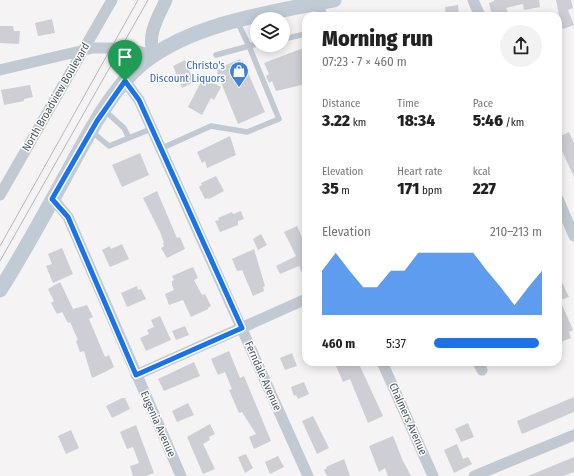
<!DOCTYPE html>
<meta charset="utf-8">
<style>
body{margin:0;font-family:"Fira Sans Condensed",sans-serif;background:#f2f2f2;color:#222;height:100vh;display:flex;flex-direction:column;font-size:15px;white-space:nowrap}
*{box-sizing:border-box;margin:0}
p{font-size:13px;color:#767676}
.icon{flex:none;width:22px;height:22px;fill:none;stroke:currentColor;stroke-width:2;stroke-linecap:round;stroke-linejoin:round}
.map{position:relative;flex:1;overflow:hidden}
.details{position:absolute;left:302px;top:12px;width:260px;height:354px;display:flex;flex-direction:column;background:#fff;border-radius:12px;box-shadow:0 2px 10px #0003}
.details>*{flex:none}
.fabs{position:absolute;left:250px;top:12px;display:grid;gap:8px}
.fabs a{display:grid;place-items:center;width:40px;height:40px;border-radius:50%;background:#fff;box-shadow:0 2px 10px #0003;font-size:20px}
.pin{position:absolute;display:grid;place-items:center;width:34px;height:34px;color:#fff;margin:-41px -17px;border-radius:50% 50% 50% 0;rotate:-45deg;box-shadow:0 0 4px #0007}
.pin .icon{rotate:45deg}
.round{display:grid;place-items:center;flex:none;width:42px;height:42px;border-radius:21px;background:#f2f2f2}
.overview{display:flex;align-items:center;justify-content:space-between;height:68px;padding:0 20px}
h1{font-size:22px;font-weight:800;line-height:30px}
.figures{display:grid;grid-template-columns:repeat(3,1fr);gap:6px;height:68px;padding:4px 20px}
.figures div{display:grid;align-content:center}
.figures b{font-size:17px;font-weight:800}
.figures small{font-size:11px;font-weight:400}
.figures p{font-size:11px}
.chart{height:112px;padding:8px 20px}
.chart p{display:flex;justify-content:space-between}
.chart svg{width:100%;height:72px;margin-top:4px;fill:#1a73e8;opacity:.7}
ul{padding:0 20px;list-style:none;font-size:13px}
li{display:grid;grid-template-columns:64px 48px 1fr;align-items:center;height:30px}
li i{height:10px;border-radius:5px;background:#1a73e8}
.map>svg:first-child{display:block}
</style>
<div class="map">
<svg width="574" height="476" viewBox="0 0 574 476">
<rect width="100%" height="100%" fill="#f5f3f3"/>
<path fill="#cdcfd5" d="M494,0H539L540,7L524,10L523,4L506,8L508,13L492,16L489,3L494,1Z
M556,0H571L573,8L568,10L574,25L563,29L559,21L560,20Z
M458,5L459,16H446L445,7Z
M52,19L55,33L38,36L35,23Z
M0,26H13L14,31H20L19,44L0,43Z
M306,47V84L276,91L272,81L269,83L266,76L269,74L264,63Z
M240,59L241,62L243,61L265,112L238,124L217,73L218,72L217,69Z
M185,60L194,82L182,88L173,66Z
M203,78L221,87L214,100L211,98L202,115L188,107Z
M30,85L33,97L24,99V101L4,105L1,90Z
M569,132L574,143V177L558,142V137Z
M230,136L236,155L207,168L205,161L202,163L197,152Z
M140,153L149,175L122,187L112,165Z
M216,176L224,191L209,199L208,198L205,199L199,187L202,185L201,183Z
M157,191L177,238L180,237L185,249L167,258L161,248L164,246L163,243H164L160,232L143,198Z
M241,211L244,219L238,221V225L220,232L215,221L219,220L218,218L232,212L233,214Z
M297,226L306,246V283L299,266L280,274L276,266L296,256L284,232Z
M261,234L267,245L258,250L253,239Z
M122,244L129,259L110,267L102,250L110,246L111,249Z
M62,248L73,274L53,283L46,266L52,264L48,254Z
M254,249L265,286L263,287L264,291L253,296L242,270L237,271L232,259Z
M193,267L198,278L194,280L202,295L205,294L211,306L208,308V309L191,317L183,300L169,305L165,294L174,290L172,285V281L174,280L172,276Z
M558,274L569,297L560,300L573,330L569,332L571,338L561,342L558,336Z
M60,282L73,309L87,305L93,317L89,319L105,357L109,355L114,367L105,372L92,378L84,351L80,352L76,341L78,340L70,322L68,323L62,312L57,314L51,303L54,301L48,289Z
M137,286L138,290L141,289L146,299L127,307L121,293Z
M160,316L171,340L146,351L140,338L149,334L147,330L154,327L151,320Z
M185,326L189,335L176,340L172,331Z
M229,351L240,378L244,376L271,441L254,449L249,437L256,434L242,412L239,413L229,390L232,389L225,372L218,375L211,359Z
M292,353L297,366L285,370L280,358Z
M194,362L200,376L164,391L158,379Z
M344,362H358L383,416L368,423L350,379L343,382L336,366Z
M304,382L309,394L298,399L296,395L294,396L291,387Z
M574,397V412L522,434L517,421Z
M122,398H125L130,409L112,418L106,406Z
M188,403L194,415L177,422L172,411Z
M313,416L329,448L317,454L302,421Z
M468,423L474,437L461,442L455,429Z
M210,424L215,434L209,437L210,440L203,444L215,469L203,474L187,437Z
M136,425L154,473L146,476H133L130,466L139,463L133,447L127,449L120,432Z
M71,430L79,448L66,454L58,436Z
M393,436L403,461L411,476H388L385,468L379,472L369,446Z
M457,444L463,459L468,457L472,464L454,473L444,450Z
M246,454L253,468L245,473L238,457Z
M278,456L284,467L270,474L265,462Z
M574,457V472L563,476H528Z
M344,459L350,476H327L324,470L327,468L326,467Z"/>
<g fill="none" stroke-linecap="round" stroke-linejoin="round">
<path stroke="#c1cad2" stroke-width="5.5" d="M237,21L249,46L257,44
M283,39L306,34
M104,110L124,128L129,138
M91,131L109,146L151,129
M160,149L211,126L247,132L279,119L249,46L216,55"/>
<path stroke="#c1cad2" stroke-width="11" d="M473,0L480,16
M317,3L322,16
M0,70L93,48H126L154,55
M125,81L139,100L308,476
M0,195L112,0
M53,199L68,217L181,476
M558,199L574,236
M382,362L433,476
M478,362L482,370
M136,375L306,299
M474,476L574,435"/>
<path stroke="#c1cad2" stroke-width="13" d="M154,55C146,36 158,17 166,0"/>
<path stroke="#c1cbd6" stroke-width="15" d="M0,290C26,249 49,206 72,164C90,131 113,87 143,63C192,23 273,12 334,0"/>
<path stroke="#b5b8bd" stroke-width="1" d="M0,246L138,0
M0,261L148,0"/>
</g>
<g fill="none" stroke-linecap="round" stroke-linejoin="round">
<defs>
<path id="route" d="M125,81L139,100L242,328L136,375L68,217L52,199L97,121Z"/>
</defs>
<use href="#route" stroke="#fff" stroke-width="8"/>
<use href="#route" stroke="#1a73e8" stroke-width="5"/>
</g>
<defs>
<symbol id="shop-pin" viewBox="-11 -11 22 30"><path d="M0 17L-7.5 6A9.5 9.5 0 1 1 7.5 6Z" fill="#3f7fe0" stroke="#fff"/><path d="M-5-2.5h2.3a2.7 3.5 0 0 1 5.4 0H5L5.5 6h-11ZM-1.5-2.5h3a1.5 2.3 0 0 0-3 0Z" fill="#fff"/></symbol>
</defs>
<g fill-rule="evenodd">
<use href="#shop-pin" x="228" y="60" width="22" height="30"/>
</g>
<g text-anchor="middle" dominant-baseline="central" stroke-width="3" stroke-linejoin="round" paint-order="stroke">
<g font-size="11" fill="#366cbe" stroke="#fff" text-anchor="end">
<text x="225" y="65">Christo's<tspan x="225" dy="13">Discount Liquors</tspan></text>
</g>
<g font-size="11" fill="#4a5661" stroke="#fff">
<text transform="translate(56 97) rotate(-60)">North Broadview Boulevard</text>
<text transform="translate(263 376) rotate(66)">Ferndale Avenue</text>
<text transform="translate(408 419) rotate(66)">Chalmers Avenue</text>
<text transform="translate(158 424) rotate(66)">Eugenia Avenue</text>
</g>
</g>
</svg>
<div class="fabs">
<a><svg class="icon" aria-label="layers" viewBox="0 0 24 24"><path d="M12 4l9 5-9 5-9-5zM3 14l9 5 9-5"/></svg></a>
</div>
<div class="pin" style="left:125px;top:81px;background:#1e9e55"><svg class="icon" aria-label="arrive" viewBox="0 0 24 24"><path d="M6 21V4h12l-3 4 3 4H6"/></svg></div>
<section class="details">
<div class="overview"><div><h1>Morning run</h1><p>07:23 · 7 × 460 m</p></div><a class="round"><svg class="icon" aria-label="share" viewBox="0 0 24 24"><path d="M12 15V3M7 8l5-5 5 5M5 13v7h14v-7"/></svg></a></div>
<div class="figures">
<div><p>Distance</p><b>3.22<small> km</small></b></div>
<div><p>Time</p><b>18:34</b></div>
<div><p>Pace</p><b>5:46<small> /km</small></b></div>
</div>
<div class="figures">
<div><p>Elevation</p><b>35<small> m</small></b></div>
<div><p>Heart rate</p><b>171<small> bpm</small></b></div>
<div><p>kcal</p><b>227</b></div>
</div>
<div class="chart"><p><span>Elevation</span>210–213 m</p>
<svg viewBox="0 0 160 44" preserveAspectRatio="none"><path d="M0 44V17L10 6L20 17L30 27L40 27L50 17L60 17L70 6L80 6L90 6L100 6L110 6L120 17L130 27L140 38L150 27L160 17V44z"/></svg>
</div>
<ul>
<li><b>460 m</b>5:37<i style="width:97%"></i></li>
</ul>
</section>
</div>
